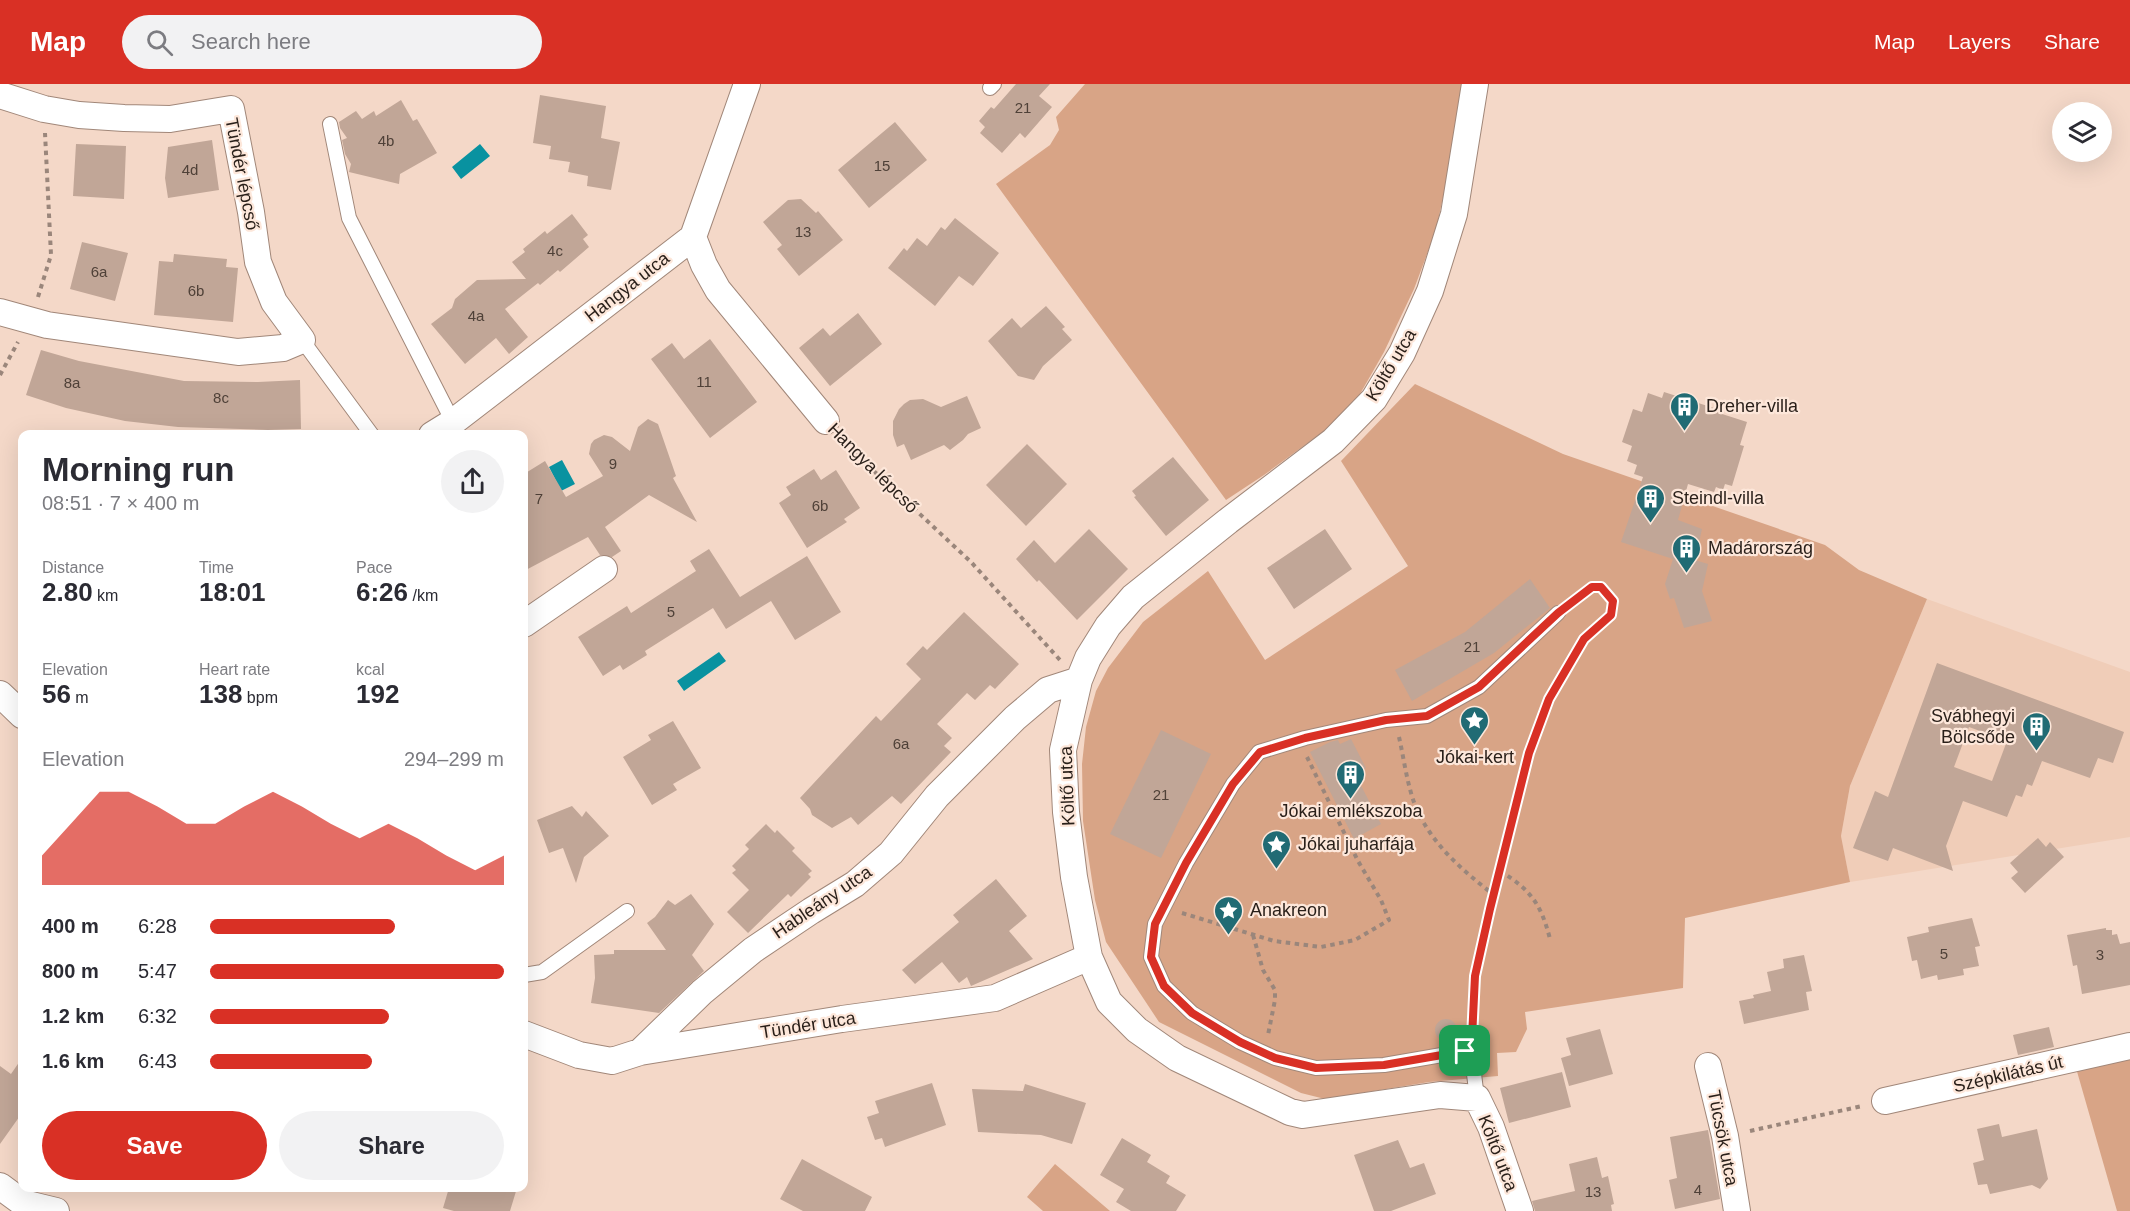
<!DOCTYPE html>
<meta charset="utf-8">
<style>
body{margin:0;font-family:Helvetica,sans-serif;background:#f2f2f3;color:#2b2b33;height:100vh;display:flex;flex-direction:column;font-size:22px;white-space:nowrap}
*{box-sizing:border-box;margin:0}
p{font-size:20px;color:#7c7c81}
.icon{flex:none;width:33px;height:33px;fill:none;stroke:currentColor;stroke-width:2;stroke-linecap:round;stroke-linejoin:round}
.map{position:relative;flex:1;overflow:hidden}
.sheet{position:absolute;left:18px;top:346px;width:510px;height:762px;display:flex;flex-direction:column;background:#fff;border-radius:12px;box-shadow:0 6px 24px #0002}
.sheet>*{flex:none}
.controls{position:absolute;left:2052px;top:18px;display:grid;gap:12px}
.controls a{display:grid;place-items:center;width:60px;height:60px;border-radius:50%;background:#fff;box-shadow:0 6px 24px #0002;font-size:30px}
.pin{position:absolute;display:grid;place-items:center;width:51px;height:51px;color:#fff;margin:-26px;border-radius:12px;box-shadow:0 3px 9px #0006}
.round{display:grid;place-items:center;flex:none;width:63px;height:63px;border-radius:32px;background:#f2f2f3}
.headline{display:flex;align-items:center;justify-content:space-between;height:102px;padding:0 24px}
h1{font-size:33px;font-weight:700;line-height:45px}
.figures{display:grid;grid-template-columns:repeat(3,1fr);gap:9px;height:102px;padding:6px 24px}
.figures div{display:grid;align-content:center}
.figures b{font-size:26px;font-weight:700}
.figures small{font-size:16px;font-weight:400}
.figures p{font-size:16px}
.chart{height:168px;padding:12px 24px}
.chart p{display:flex;justify-content:space-between}
.chart svg{width:100%;height:108px;margin-top:6px;fill:#d93025;opacity:.7}
.action{display:flex;gap:12px;margin-top:auto;padding:12px 24px}
.action a{flex:1;height:69px;border-radius:36px;background:#d93025;color:#fff;font-size:24px;font-weight:700;line-height:69px;text-align:center}
.action a+a{background:#f2f2f3;color:#2b2b33}
ul{padding:0 24px;list-style:none;font-size:20px}
li{display:grid;grid-template-columns:96px 72px 1fr;align-items:center;height:45px}
li i{height:15px;border-radius:8px;background:#d93025}
header{display:flex;align-items:center;gap:36px;box-sizing:border-box;height:84px;padding:0 30px;background:#d93025;color:#fff}
header strong{font-size:28px}
nav{display:flex;gap:33px;margin-inline-start:auto;font-size:21px}
.search{width:420px;height:54px;background:#f2f2f3;display:flex;align-items:center;gap:15px;box-sizing:border-box;padding:0 21px;border-radius:33px;color:#7c7c81;font-size:22px}
.map>svg:first-child{display:block}
</style>
<header>
<strong>Map</strong>
<div class="search"><svg class="icon" aria-label="search" viewBox="0 0 24 24"><circle cx="10" cy="10" r="6"/><path d="M15 15l6 6"/></svg>Search here</div>
<nav><a>Map</a><a>Layers</a><a>Share</a></nav>
</header>
<div class="map">
<svg width="2130" height="1127" viewBox="0 0 2130 1127">
<rect width="100%" height="100%" fill="#f4d8c8"/>
<path fill="#f0cdb8" d="M1927,515L2130,588V753L1850,798L1841,752L1850,702Z"/>
<path fill="#d8a486" d="M1085,0H1462L1447,95L1436,146L1414,205L1384,268L1360,310L1324,347L1264,391L1226,416L996,100L1050,61L1059,46L1056,33Z
M1415,300L1563,370L1825,461L1859,486L1927,515L1850,702L1841,752L1850,798L1685,834L1683,904L1525,928L1527,945L1516,968L1497,969L1498,992L1429,998L1325,1015L1301,1009L1159,938L1106,858L1095,816L1083,737L1082,680L1086,643L1096,607L1108,584L1143,538L1208,487L1265,576L1408,482L1341,377Z
M2130,973V1127H2117L2076,984Z
M1055,1080L1110,1127H1043L1027,1113Z"/>
<path fill="#0992a0" d="M480,60L490,72L461,95L452,83Z
M562,376L575,400L561,407L549,383Z
M719,568L726,577L684,607L677,597Z"/>
<path fill="#c1a697" fill-rule="evenodd" d="M1016,0H1050L1039,12L1052,23L1025,54L1020,49L1002,69L980,49L985,43L979,37L991,23L994,25Z
M540,11L606,22L601,54L620,58L611,106L587,102L588,92L568,88L570,78L549,75L551,62L533,59Z
M401,16L413,37L417,35L437,69L400,90L399,100L349,88L351,80L345,70L342,56L347,54L340,44L339,38L356,27L362,35L374,27L376,32Z
M895,38L927,76L869,124L838,86Z
M212,56L219,106L168,114L165,94L168,63Z
M76,60L126,62L124,115L73,112Z
M801,115L816,129L818,127L843,156L799,192L777,165L782,161L763,138L788,116Z
M572,130L588,151L583,155L589,163L560,188L558,186L540,201L538,199L505,225L528,253L509,270L496,254L465,280L431,240L452,224L455,215L477,196L526,195L512,178L525,168L523,165L545,147L547,150Z
M955,134L999,169L973,202L959,192L935,222L888,184L904,164L907,167L917,154L927,162L941,143L945,146Z
M82,158L128,169L115,217L70,205Z
M174,170L227,175L226,183L238,184L233,238L154,231L159,177L173,178Z
M1046,222L1065,243L1062,245L1072,256L1043,282L1034,296L1018,292L988,257L1012,234L1021,244Z
M858,229L882,260L830,302L799,264L823,244L830,252Z
M710,255L757,318L710,354L651,275L672,259L684,275Z
M41,266L79,277L184,297L258,298L300,296L301,345L268,346L178,343L125,337L66,324L26,311Z
M1664,308L1720,326L1719,329L1747,338L1740,361L1744,362L1732,402L1725,400L1723,406L1716,403L1714,408L1688,400L1678,436L1702,445L1695,476L1708,480L1702,507L1712,537L1684,544L1674,514L1670,515L1665,500L1673,475L1621,458L1643,393L1634,390L1637,381L1627,377L1632,362L1622,358L1633,325L1642,328L1648,309L1662,314Z
M967,312L981,344L968,350L963,356L950,366L944,361L911,376L904,360L897,363L893,351V337L899,325L904,320L910,316L923,315L941,323Z
M648,335L658,340L676,392L673,394L697,438L649,411L605,443L621,467L612,473L600,471L588,453L524,487V390L545,377L566,413L603,392L589,370L591,360L594,356L604,351L612,353L630,367L638,343Z
M1027,360L1067,400L1026,442L986,401Z
M1173,373L1209,416L1166,452L1134,413L1136,412L1132,407Z
M814,385L821,396L836,386L860,424L844,435L847,438L807,464L779,419L791,411L786,403Z
M1089,445L1128,485L1077,536L1039,496L1037,498L1016,475L1034,456L1055,479Z
M1325,445L1352,485L1294,525L1267,484Z
M709,465L740,513L807,472L841,528L795,556L771,517L726,545L713,524L645,567L647,571L623,586L620,581L603,592L578,553L627,522L631,529L696,487L690,477Z
M1530,495L1550,524L1494,569L1412,617L1395,586L1465,548Z
M964,528L1019,580L995,605L990,601L975,616L967,609L937,640L952,654L944,662L951,668L901,720L892,712L858,741L851,733L832,744L812,731L810,725L800,714L876,632L881,637L921,595L906,580L923,562L927,566Z
M1937,579L2124,648L2113,679L2098,674L2090,694L2042,677L2032,702L2027,700L2022,713L2016,711L2007,733L1963,717L1946,762L1953,787L1893,764L1888,777L1853,764L1875,707L1888,713ZM1969,643L2007,657L1992,697L1954,683Z
M673,637L701,684L673,700L677,706L652,721L623,673L651,656L648,651Z
M1161,646L1211,670L1161,774L1110,750Z
M1351,655L1366,684L1355,690L1381,740L1354,755L1310,668L1330,658L1338,656L1340,660Z
M572,722L582,733L586,727L609,752L584,773L576,799L563,764L549,769L537,736Z
M766,740L775,749L777,746L795,764L792,767L812,787L808,790L811,793L791,813L788,810L748,849L727,828L749,806L732,789L736,786L732,782L749,765L745,761Z
M2038,754L2046,763L2050,758L2064,773L2025,809L2011,794L2018,788L2010,779Z
M996,795L1027,832L1009,847L1033,875L971,902L967,893L959,899L942,878L915,900L902,886L959,838L953,831Z
M691,810L714,840L692,871L704,887L659,929L591,919L595,894L594,871L614,870V866H666L647,839L655,833L668,816L675,821Z
M1972,834L1980,862L1975,863L1979,882L1963,885L1964,891L1938,896L1937,891L1921,895L1917,876L1912,877L1907,853L1929,848L1928,843Z
M2106,844V846H2112V851L2117,850L2120,860L2130,858V901L2082,910L2077,881L2073,882L2067,851Z
M1804,871L1812,907L1806,908L1809,926L1744,940L1739,917L1754,914L1753,911L1771,907L1767,888L1784,884L1783,875Z
M1435 946a11 11 0 1 1 22 0a11 11 0 1 1-22 0Z
M2049,943L2054,963L2018,971L2013,951Z
M1600,945L1613,990L1569,1002L1561,974L1571,971L1566,954Z
M22,974V1029L0,1060V982L11,990Z
M1562,988L1571,1023L1509,1039L1500,1004Z
M932,999L946,1041L885,1063L882,1054L875,1056L867,1033L879,1029L875,1017Z
M1025,1000L1086,1019L1072,1060L1041,1051L978,1048L972,1005L1023,1007Z
M1999,1040L2002,1053L2037,1045L2048,1095L2040,1105L2032,1101L1990,1110L1987,1100L1978,1101L1973,1079L1984,1076L1977,1045Z
M1708,1046L1720,1115L1675,1125L1669,1096L1677,1094L1670,1053Z
M1122,1054L1151,1071L1147,1078L1170,1092L1166,1099L1186,1111L1176,1127H1131L1116,1118L1124,1105L1100,1091Z
M1398,1056L1410,1084L1424,1079L1436,1110L1391,1127H1374L1354,1071Z
M1597,1073L1602,1094L1608,1092L1614,1120L1611,1121L1612,1127H1535L1532,1117L1575,1107L1569,1080Z
M802,1075L872,1113L865,1127H803L780,1115Z
M449,1104H517L510,1127H454L443,1124Z"/>
<g fill="none" stroke-linecap="round" stroke-linejoin="round">
<defs>
<path id="lane" d="M990,4L994,0
M330,40L349,134L453,338
M302,256L372,351
M524,891L542,888L627,827
M1477,1014L1473,982L1465,967L1384,981L1316,984L1275,974L1240,958L1192,929L1164,902L1151,873L1155,840L1186,779L1233,700L1259,668L1305,654L1386,636L1427,632L1479,603L1558,529"/>
<path id="street" d="M1475,0L1454,130L1430,207L1402,269L1374,315L1333,357L1228,437L1133,513L1108,542L1088,574L1079,596L1063,666L1066,728L1074,793L1089,873L1109,918L1137,946L1177,974L1290,1028L1303,1031L1440,1011L1477,1014L1491,1043L1520,1127
M0,11L44,25L79,31L124,34L170,35L231,25L251,128L258,178L274,218L302,256L283,264L238,268L47,241L0,228
M693,153L704,181L718,206L826,337
M432,351L453,338L693,153L747,0
M524,540L604,485
M0,610L22,631
M524,950L579,971L612,977L640,968L842,935L995,914L1089,873
M640,968L702,908L753,866L811,827L855,800L891,769L937,712L1015,634L1048,606L1079,596
M1708,982L1725,1052L1737,1127
M1885,1017L2130,962
M0,1102L23,1119L56,1127"/>
</defs>
<use href="#lane" stroke="#a18779" stroke-width="16"/>
<use href="#street" stroke="#a18779" stroke-width="28"/>
<path stroke="#9a867b" stroke-width="4" stroke-dasharray="4.5 4.5" stroke-linecap="butt" d="M38,213L51,171L45,49
M0,291L18,258
M843,354L861,375L971,478L1060,576
M1399,653C1404,675 1407,700 1415,721C1431,760 1462,786 1494,811
M1500,787C1531,806 1541,820 1550,855
M1182,829L1274,857L1321,863L1355,856L1389,836L1381,816L1358,777L1307,673
M1253,851L1263,886L1275,906V916L1268,951
M1472,951L1475,892L1490,825L1529,669L1549,615L1584,555L1611,531L1613,517L1601,503H1592L1572,518
M1750,1047L1862,1022"/>
<use href="#lane" stroke="#fff" stroke-width="14"/>
<use href="#street" stroke="#fff" stroke-width="26"/>
</g>
<g fill="none" stroke-linecap="round" stroke-linejoin="round">
<defs>
<path id="route" d="M1592,503H1601L1613,517L1611,531L1584,555L1549,615L1529,669L1490,825L1475,892L1472,954L1465,967L1384,981L1316,984L1275,974L1240,958L1192,929L1164,902L1151,873L1155,840L1186,779L1233,700L1260,668L1305,654L1386,636L1427,632L1479,603L1558,529Z"/>
</defs>
<use href="#route" stroke="#fff" stroke-width="12"/>
<use href="#route" stroke="#d93025" stroke-width="8"/>
</g>
<defs>
<symbol id="building-pin" viewBox="-11 -11 22 30"><path d="M0 17L-7.5 6A9.5 9.5 0 1 1 7.5 6Z" fill="#216b74" stroke="#fde7da"/><path d="M-4-6H4V6H1V3H-1V6H-4ZM-2.5-4.3h1.7v1.8h-1.7ZM.8-4.3h1.7v1.8H.8ZM-2.5-1h1.7V.8h-1.7ZM.8-1h1.7V.8H.8Z" fill="#fff"/></symbol>
<symbol id="sight-pin" viewBox="-11 -11 22 30"><path d="M0 17L-7.5 6A9.5 9.5 0 1 1 7.5 6Z" fill="#216b74" stroke="#fde7da"/><path d="M0-6L1.8-2.2L6-1.7L2.9 1.2L3.7 5.4L0 3.3L-3.7 5.4L-2.9 1.2L-6-1.7L-1.8-2.2Z" fill="#fff"/></symbol>
</defs>
<g fill-rule="evenodd">
<use href="#building-pin" x="1668" y="306" width="33" height="45"/>
<use href="#building-pin" x="1634" y="398" width="33" height="45"/>
<use href="#building-pin" x="1670" y="448" width="33" height="45"/>
<use href="#sight-pin" x="1458" y="620" width="33" height="45"/>
<use href="#building-pin" x="2020" y="626" width="33" height="45"/>
<use href="#building-pin" x="1334" y="674" width="33" height="45"/>
<use href="#sight-pin" x="1260" y="744" width="33" height="45"/>
<use href="#sight-pin" x="1212" y="810" width="33" height="45"/>
</g>
<g text-anchor="middle" dominant-baseline="central" stroke-width="4.5" stroke-linejoin="round" paint-order="stroke">
<g font-size="15" fill="#4f4138">
<text x="1023" y="23">21</text>
<text x="386" y="56">4b</text>
<text x="882" y="81">15</text>
<text x="190" y="85">4d</text>
<text x="803" y="147">13</text>
<text x="555" y="166">4c</text>
<text x="99" y="187">6a</text>
<text x="196" y="206">6b</text>
<text x="476" y="231">4a</text>
<text x="704" y="297">11</text>
<text x="72" y="298">8a</text>
<text x="221" y="313">8c</text>
<text x="613" y="379">9</text>
<text x="539" y="414">7</text>
<text x="820" y="421">6b</text>
<text x="671" y="527">5</text>
<text x="1472" y="562">21</text>
<text x="901" y="659">6a</text>
<text x="1161" y="710">21</text>
<text x="1944" y="869">5</text>
<text x="2100" y="870">3</text>
<text x="1698" y="1105">4</text>
<text x="1593" y="1107">13</text>
</g>
<g font-size="18" fill="#291f19" stroke="#fde7da">
<text transform="translate(242 90) rotate(79)">Tündér lépcső</text>
<text transform="translate(627 203) rotate(-38)">Hangya utca</text>
<text transform="translate(1391 281) rotate(-59)">Költő utca</text>
<text transform="translate(873 384) rotate(45)">Hangya lépcső</text>
<text transform="translate(1067 702) rotate(-92)">Költő utca</text>
<text transform="translate(822 818) rotate(-34)">Hableány utca</text>
<text transform="translate(808 941) rotate(-9)">Tündér utca</text>
<text transform="translate(2008 990) rotate(-13)">Szépkilátás út</text>
<text transform="translate(1723 1054) rotate(79)">Tücsök utca</text>
<text transform="translate(1498 1069) rotate(69)">Költő utca</text>
</g>
<g font-size="18" fill="#291f19" stroke="#fde7da" text-anchor="start">
<text x="1706" y="322">Dreher-villa</text>
<text x="1672" y="414">Steindl-villa</text>
<text x="1708" y="464">Madárország</text>
<text x="2015" y="632" text-anchor="end">Svábhegyi<tspan x="2015" dy="21">Bölcsőde</tspan></text>
<text x="1475" y="673" text-anchor="middle">Jókai-kert</text>
<text x="1351" y="727" text-anchor="middle">Jókai emlékszoba</text>
<text x="1298" y="760">Jókai juharfája</text>
<text x="1250" y="826">Anakreon</text>
</g>
</g>
</svg>
<div class="controls">
<a><svg class="icon" aria-label="layers" viewBox="0 0 24 24"><path d="M12 4l9 5-9 5-9-5zM3 14l9 5 9-5"/></svg></a>
</div>
<div class="pin" style="left:1465px;top:967px;background:#1e9e55"><svg class="icon" aria-label="arrive" viewBox="0 0 24 24"><path d="M6 21V4h12l-3 4 3 4H6"/></svg></div>
<section class="sheet">
<div class="headline"><div><h1>Morning run</h1><p>08:51 · 7 × 400 m</p></div><a class="round"><svg class="icon" aria-label="share" viewBox="0 0 24 24"><path d="M12 15V3M7 8l5-5 5 5M5 13v7h14v-7"/></svg></a></div>
<div class="figures">
<div><p>Distance</p><b>2.80<small> km</small></b></div>
<div><p>Time</p><b>18:01</b></div>
<div><p>Pace</p><b>6:26<small> /km</small></b></div>
</div>
<div class="figures">
<div><p>Elevation</p><b>56<small> m</small></b></div>
<div><p>Heart rate</p><b>138<small> bpm</small></b></div>
<div><p>kcal</p><b>192</b></div>
</div>
<div class="chart"><p><span>Elevation</span>294–299 m</p>
<svg viewBox="0 0 160 44" preserveAspectRatio="none"><path d="M0 44V32L10 19L20 6L30 6L40 12L50 19L60 19L70 12L80 6L90 12L100 19L110 25L120 19L130 25L140 32L150 38L160 32V44z"/></svg>
</div>
<ul>
<li><b>400 m</b>6:28<i style="width:63%"></i></li>
<li><b>800 m</b>5:47<i style="width:100%"></i></li>
<li><b>1.2 km</b>6:32<i style="width:61%"></i></li>
<li><b>1.6 km</b>6:43<i style="width:55%"></i></li>
</ul>
<div class="action"><a>Save</a><a>Share</a></div>
</section>
</div>
